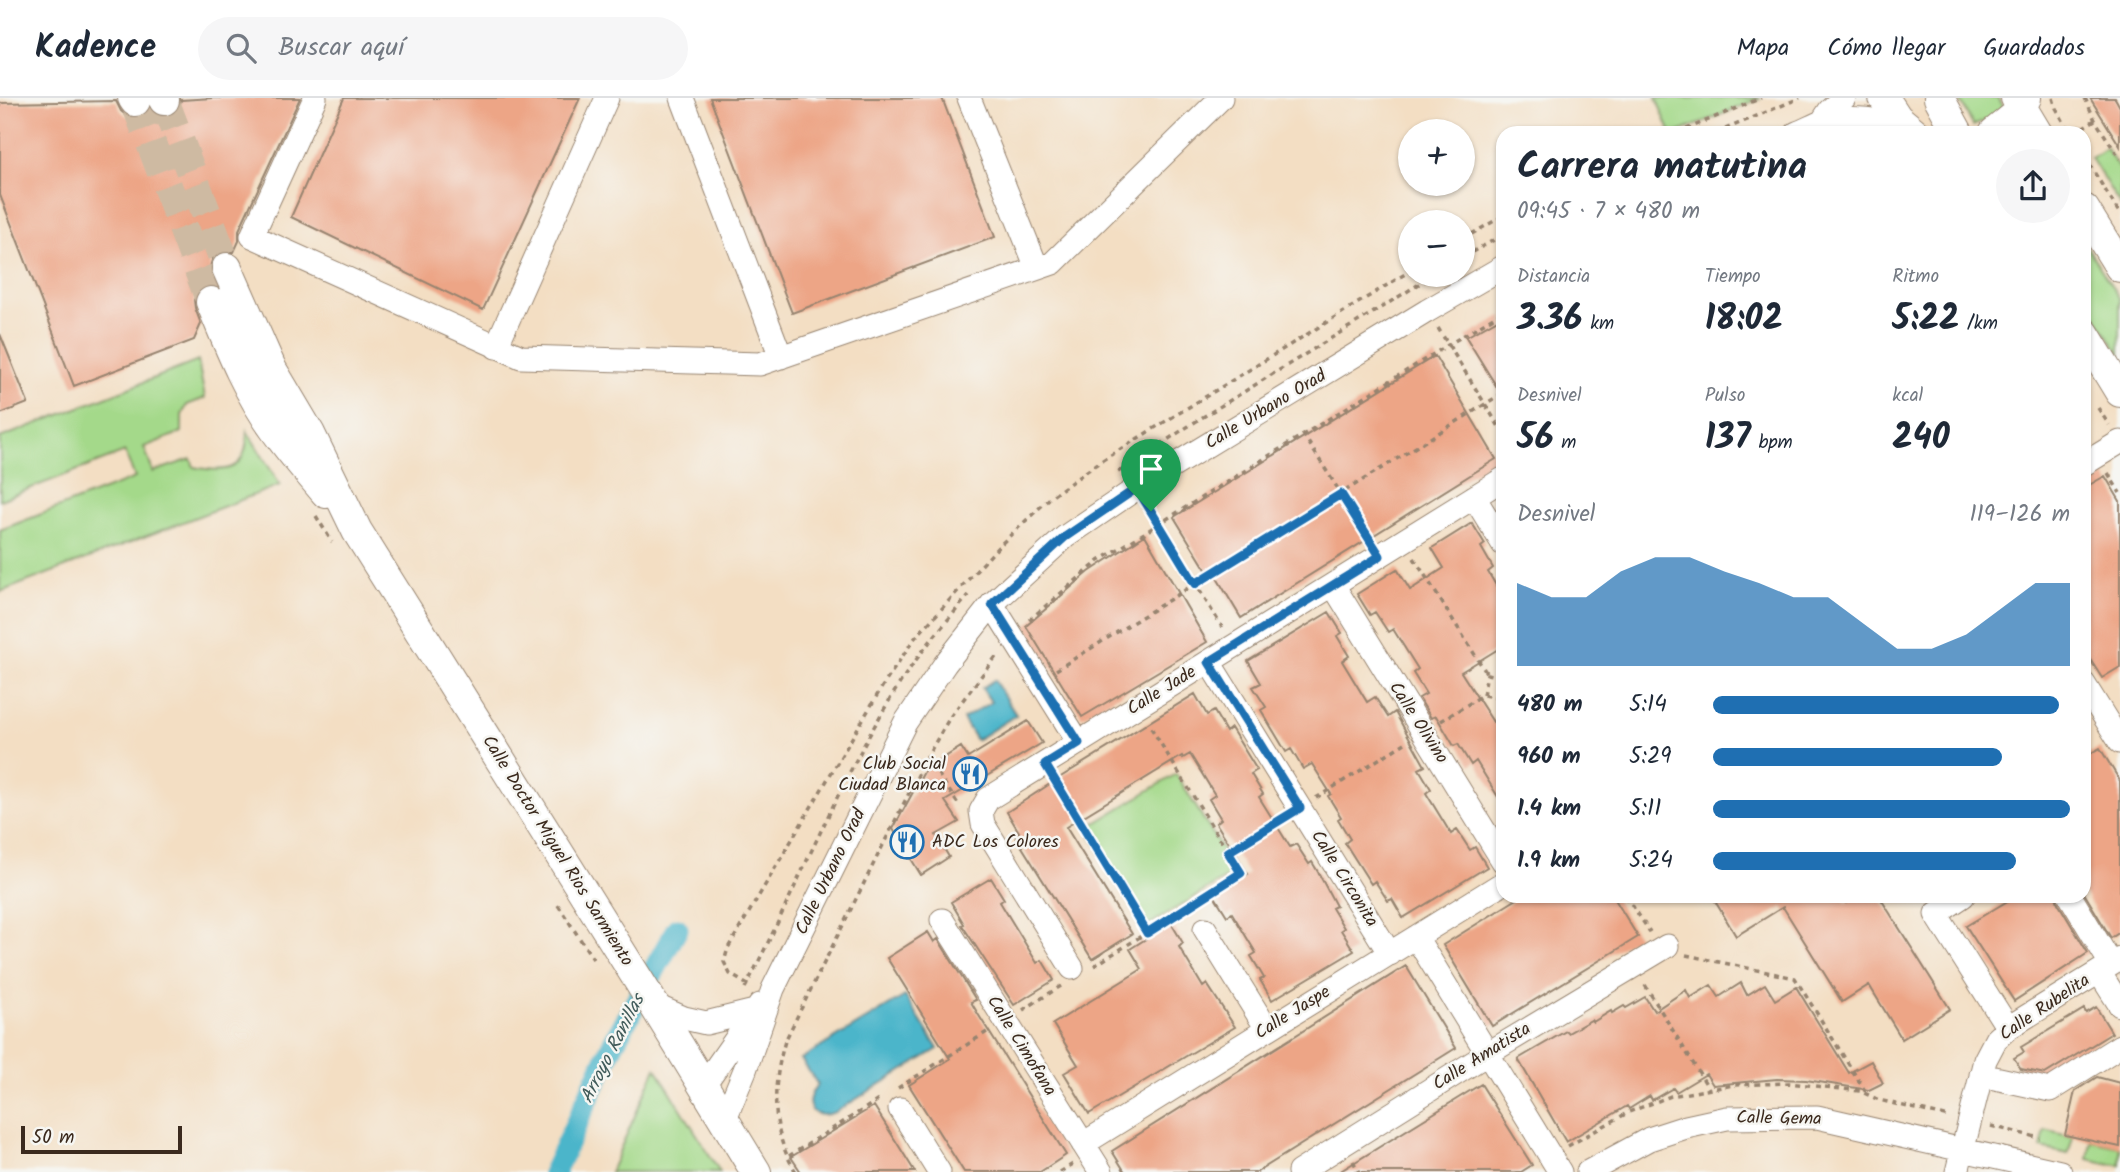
<!DOCTYPE html>
<html lang="es">
<meta charset="utf-8">
<style>
body{margin:0;font-family:Kalam,sans-serif;background:#f6f6f7;color:#1f2937;height:100vh;display:flex;flex-direction:column;font-size:26px;white-space:nowrap}
*{box-sizing:border-box;margin:0}
p{font-size:23px;color:#747a83}
.icon{flex:none;width:38px;height:38px;fill:none;stroke:currentColor;stroke-width:2;stroke-linecap:round;stroke-linejoin:round}
.map{position:relative;flex:1;overflow:hidden}
.panel{position:absolute;left:1496px;top:28px;width:595px;height:777px;display:flex;flex-direction:column;background:#fff;border-radius:21px;box-shadow:0 2px 5px #0004}
.panel>*{flex:none}
.buttons{position:absolute;left:1398px;top:21px;display:grid;gap:14px}
.buttons a{display:grid;place-items:center;width:77px;height:77px;border-radius:50%;background:#fff;box-shadow:0 2px 5px #0004;font-size:35px}
.scale{position:absolute;left:21px;bottom:18px;width:161px;box-sizing:border-box;padding-left:7px;border:4px solid #3b2a1e;border-top:0;font-size:19px;line-height:24px;white-space:nowrap;color:#3b2a1e;-webkit-text-stroke:5px #f6f6f2;paint-order:stroke}
.pin{position:absolute;display:grid;place-items:center;width:60px;height:60px;color:#fff;margin:-72px -30px;border-radius:50% 50% 50% 0;rotate:-45deg;box-shadow:0 0 7px #0007}
.pin .icon{rotate:45deg}
.round{display:grid;place-items:center;flex:none;width:74px;height:74px;border-radius:37px;background:#f6f6f7}
.head{display:flex;align-items:center;justify-content:space-between;height:119px;padding:0 21px}
h1{font-size:38px;font-weight:700;line-height:52px}
.figures{display:grid;grid-template-columns:repeat(3,1fr);gap:10px;height:119px;padding:7px 21px}
.figures div{display:grid;align-content:center}
.figures b{font-size:35px;font-weight:700}
.figures small{font-size:19px;font-weight:400}
.figures p{font-size:19px}
.chart{height:196px;padding:14px 21px}
.chart p{display:flex;justify-content:space-between}
.chart svg{width:100%;height:126px;margin-top:7px;fill:#1f6fb2;opacity:.7}
ul{padding:0 21px;list-style:none;font-size:23px}
li{display:grid;grid-template-columns:112px 84px 1fr;align-items:center;height:52px}
li i{height:18px;border-radius:9px;background:#1f6fb2}
header{display:flex;align-items:center;gap:42px;box-sizing:border-box;height:98px;padding:0 35px;background:#fff;border-bottom:2px solid #e0e1e3}
header strong{font-size:33px}
nav{display:flex;gap:38px;margin-inline-start:auto;font-size:24px}
.search{width:490px;height:63px;background:#f6f6f7;display:flex;align-items:center;gap:18px;box-sizing:border-box;padding:0 24px;border-radius:38px;color:#747a83;font-size:26px}
.map>svg:first-child{display:block}
</style>
<header>
<strong>Kadence</strong>
<div class="search"><svg class="icon" aria-label="search" viewBox="0 0 24 24"><circle cx="10" cy="10" r="6"/><path d="M15 15l6 6"/></svg>Buscar aquí</div>
<nav><a>Mapa</a><a>Cómo llegar</a><a>Guardados</a></nav>
</header>
<div class="map">
<svg width="2120" height="1074" viewBox="0 0 2120 1074">
<rect width="100%" height="100%" fill="#f6f6f2"/>
<filter id="ink" filterUnits="userSpaceOnUse"><feTurbulence type="fractalNoise" baseFrequency=".0143" numOctaves="2"/><feDisplacementMap in="SourceGraphic" scale="14" xChannelSelector="R" yChannelSelector="G"/><feConvolveMatrix kernelMatrix="1 2 1 2 8 2 1 2 1" color-interpolation-filters="sRGB"/></filter>
<filter id="wash" filterUnits="userSpaceOnUse"><feTurbulence type="fractalNoise" baseFrequency=".00686" numOctaves="4" result="noise"/><feDisplacementMap in="SourceGraphic" scale="28" xChannelSelector="R" yChannelSelector="G"/><feGaussianBlur stdDeviation="1.57" result="paint"/><feColorMatrix in="noise" values="0 0 0 0 0 0 0 0 0 0 0 0 0 0 0 0 0 1.4 0 .05"/><feComposite in="paint" operator="in"/></filter>
<g filter="url(#wash)">
<rect width="100%" height="100%" fill="#f3dec3"/>
<path fill="#a4d98a" stroke="#708254" stroke-width="2" d="M1656,0H1761L1677,35H1671Z
M1959,0H1997L2004,9L1990,21L1973,28Z
M2106,50L2120,73V107L2091,60Z
M2084,144L2120,201V257L2084,200Z
M198,263L205,300L187,307L182,317V334L144,349L153,374L191,361L194,369C228,376 248,372 247,333L280,387L0,494V432L135,380L125,354L0,402V340Z
M1176,676L1236,774L1147,828L1087,730Z
M656,970L720,1074H610Z
M2045,1032L2073,1039L2068,1056L2041,1050Z
M2091,1043L2120,1049V1068L2088,1061Z"/>
<path fill="#4cb5ca" stroke="#447074" stroke-width="2" d="M994,582L1016,617L976,642L963,621L991,604L982,590Z
M905,898L938,951L835,1014C812,1024 800,1005 818,987L801,961Z"/>
<g fill="none" stroke-linecap="round" stroke-linejoin="round">
<path stroke="#4cb5ca" stroke-width="23" d="M554,1074L613,946L677,831"/>
</g>
<g id="blocks">
<path fill="#eda586" d="M213,0H300L239,132V143L234,154H221L213,159L210,169L216,187L205,188L197,194L194,202L195,210L201,226L194,242L74,288L0,97V5L116,3L121,13L127,18L135,20L144,18L150,12L155,17L162,19L171,18L179,11L181,2Z
M344,0H580L483,212L291,119Z
M710,0H942L995,139L792,215Z
M2090,0H2115L2120,9V48Z
M1503,218V299L1466,239Z
M0,236L28,305L0,316Z
M1435,258L1496,361L1241,520L1211,470L1207,473L1174,419Z
M2105,378L2120,403V569L2102,580L2084,552V390Z
M1472,425L1485,446L1481,449L1493,470L1488,474L1503,499V548L1461,574L1493,624L1498,622L1503,631V707L1476,663L1471,667L1458,646L1454,648L1436,618L1431,620L1419,600L1426,596L1413,575L1418,571L1393,531L1388,534L1375,514L1370,517L1357,496L1397,471L1410,492L1444,470L1432,450Z
M1145,437L1207,544L1082,619L1026,528L1089,474Z
M1329,514L1342,535L1337,538L1349,558L1342,563L1367,604L1375,599L1388,619L1395,614L1425,668L1419,671L1431,691L1426,695L1451,736L1457,732L1470,752L1475,749L1487,769L1403,820L1392,801L1388,803L1375,783L1371,786L1345,745L1350,741L1338,721L1341,719L1328,698L1331,696L1312,666L1303,671L1291,651L1286,654L1261,612L1266,609L1253,589L1261,585L1248,563Z
M1195,596L1207,617L1214,613L1226,634L1231,630L1257,672L1251,676L1263,696L1259,699L1290,749L1296,746L1309,766L1312,764L1318,774L1336,808L1332,810L1344,830L1341,832L1354,853L1272,902L1260,882L1264,880L1251,858L1256,855L1232,815L1227,818L1214,797L1248,776L1216,725L1221,721L1209,701L1215,697L1190,656L1183,660L1182,658L1066,729L1132,836L1092,861L1014,736L1019,734L1007,714L1059,680Z
M1028,623L1042,645L945,703L959,724L936,737L949,759L921,777L893,731L925,672L961,649L968,660Z
M2100,650L2120,683V834L2111,840L2084,795V659Z
M991,780L1004,801L1000,804L1037,865L1042,862L1054,882L1014,907L962,827L964,826L951,804Z
M1522,798H1613L1638,839L1492,928L1443,847Z
M1712,798H1842L1846,805L1858,798H1879L1950,911L1902,941L1869,887L1842,904L1783,809L1736,838Z
M2016,798H2056L2058,805L2088,855L2014,903L1966,828Z
M1171,825L1183,845L1179,849L1203,889L1207,886L1235,929L1089,1016L1064,975L1078,967L1053,926L1142,871L1130,851Z
M928,834L934,844L938,841L976,902L971,904L978,916L1066,1057L1040,1074H964L909,987L950,961L887,860Z
M1406,868L1456,950L1257,1074H1125L1112,1053Z
M1741,885L1747,897L1765,886L1775,902L1796,889L1849,975L1871,963L1883,985L1869,992L1806,982L1777,981L1713,987L1706,976L1676,994L1673,990L1652,1002L1650,998L1629,1011L1627,1008L1566,1044L1518,961L1566,933L1568,935L1591,922L1593,924L1611,913L1612,915L1624,908L1626,910L1645,899L1654,913L1686,892L1690,900L1711,887L1719,899Z
M2096,909L2112,935L2045,976L2021,971L2014,960L2024,954L2021,949L2084,911L2086,915Z
M2097,979L2120,985V1049L2065,1037L2075,993Z
M1481,986L1532,1067L1521,1074H1339Z
M874,1008L915,1074H801L791,1059Z"/>
</g>
</g>
<g filter="url(#ink)">
<use href="#blocks" fill-opacity="0" stroke="#978470" stroke-width="2"/>
<g fill="none" stroke-linecap="round" stroke-linejoin="round">
<path stroke="#cebaa2" stroke-width="30" stroke-dasharray="30 15" stroke-linecap="butt" d="M164,2L227,170
M135,3L211,204"/>
<defs>
<path id="minor" d="M315,0L252,138L521,259L760,266L1053,165L1221,0
M682,0L781,259
M969,0L1037,170
M1822,24L1830,12L1844,0
M1797,35C1805,32 1814,27 1822,24C1850,17 1883,21 1909,31
M496,249L607,0
M2084,366L2120,344
M1474,399L1503,446
M1333,487L1503,763
M992,506L1079,645
M1209,564L1390,856
M2084,586L2120,644
M1963,798L1936,816L2008,930
M2070,798L2111,866
M942,822L1101,1074
M1205,831L1267,931
M1416,839L1560,1074
M1072,870L983,726L981,713L988,701L1503,381
M2099,874L2120,907
M654,907L684,920L706,925L755,913
M1981,977L2050,992L2120,948
M703,988L760,907
M900,1011L939,1074
M724,1023L745,972L773,891L905,625L945,566L992,506L1065,439L1137,390L1427,213L1503,169
M1083,1046L1503,785
M1299,1074L1487,956L1667,848
M1588,1074L1649,1041L1686,1029L1727,1020L1817,1019L2060,1074
M1957,1074L1985,962L1996,941L2008,930L2120,861"/>
<path id="major" d="M133,0L135,3
M163,0L164,2
M1884,0L1897,20L1915,35
M1939,0L1958,35
M2016,0L2037,35
M1994,35L2015,18L2026,0
M2084,111L2120,169
M227,170L272,272L310,336L357,433L654,907L756,1074
M211,204C230,251 250,300 281,340C295,359 311,377 326,395
M2084,235L2120,294"/>
</defs>
<use href="#minor" stroke="#978470" stroke-width="25"/>
<use href="#major" stroke="#978470" stroke-width="32"/>
<path stroke="#978470" stroke-width="3.5" stroke-dasharray="5 5" stroke-linecap="butt" d="M2053,0L2056,10L2070,35
M2085,0L2095,22L2120,61
M1677,35L1761,0
M1716,35L1800,0
M2074,35L2095,22
M2084,58L2120,116
M1463,141L1503,118
M1463,159L1503,137
M1438,230L1503,335
M2098,310L2109,327
M1303,336L1370,441
M1118,374L1198,322L1434,177
M2108,375L2120,395
M1147,407L1222,529
M316,418L332,444
M1414,460L1487,576
M1029,522L1099,463L1503,213
M1056,572L1503,295
M1483,597L1487,576L1503,580
M1441,623L1483,597L1502,601L1503,593
M927,659L960,709
M1056,684L1147,834
M1316,700L1405,645
M1228,754L1283,721
M1626,798L1650,834
M558,807L593,861
M1686,857L1795,880L1867,996
M1094,868L1241,775L1148,625
M748,887L730,876L724,864L728,850L882,589L914,541L998,449L1052,398L1101,363L1410,173
M1645,887L1709,991
M745,890C798,789 839,682 900,585C920,554 945,525 969,497
M1023,912L1061,888
M898,990L987,934
M1991,1028L2040,1040
M1568,1048L1629,1014L1671,998L1734,987L1789,985L1860,993L1879,1002L1949,1019
M789,1058L880,1001
M1353,1063L1359,1074
M796,1074C770,1033 772,988 785,943L927,659L950,619L998,556
M1060,1074L1073,1066"/>
<use href="#minor" stroke="#fff" stroke-width="23"/>
<use href="#major" stroke="#fff" stroke-width="30"/>
</g>
</g>
<g fill="none" stroke-linecap="round" stroke-linejoin="round" filter="url(#ink)">
<defs>
<path id="route" d="M1137,390L1195,486L1341,396L1380,458L1209,564L1300,710L1228,754L1241,775L1147,835L1045,666L1079,645L992,506L1065,439Z"/>
</defs>
<use href="#route" stroke="#fff" stroke-width="14"/>
<use href="#route" stroke="#1f6fb2" stroke-width="9"/>
</g>
<defs>
<symbol id="restaurant-ring" viewBox="-11 -11 22 22"><circle r="9.5" fill="#f6f6f2" stroke="#1f6fb2" stroke-width="1.5"/><path d="M-5-6h1v4h1v-4h1v4h1v-4h1v5L-1.5 .5V6h-2V.5L-5-1ZM5-6V6H3V1.5H1.5Q1.5-4 5-6Z" fill="#1f6fb2"/></symbol>
</defs>
<g fill-rule="evenodd">
<use href="#restaurant-ring" x="951" y="657" width="38" height="38"/>
<use href="#restaurant-ring" x="888" y="725" width="38" height="38"/>
</g>
<g text-anchor="middle" dominant-baseline="central" stroke-width="5" stroke-linejoin="round" paint-order="stroke">
<g font-size="18" fill="#3b2a1e" stroke="#f6f6f2">
<text transform="translate(1266 312) rotate(-31)">Calle Urbano Orad</text>
<text transform="translate(1162 593) rotate(-32)">Calle Jade</text>
<text transform="translate(1418 625) rotate(57)">Calle Olivino</text>
<text transform="translate(557 753) rotate(58)">Calle Doctor Miguel Rios Sarmiento</text>
<text transform="translate(831 774) rotate(-64)">Calle Urbano Orad</text>
<text transform="translate(1344 781) rotate(58)">Calle Circonita</text>
<text transform="translate(2045 910) rotate(-34)">Calle Rubelita</text>
<text transform="translate(1293 915) rotate(-32)">Calle Jaspe</text>
<text transform="translate(1021 948) rotate(58)">Calle Cimofana</text>
<text transform="translate(1482 959) rotate(-32)">Calle Amatista</text>
<text transform="translate(1779 1021) rotate(1)">Calle Gema</text>
</g>
<g font-size="18" fill="#3b2a1e" stroke="#f6f6f2" text-anchor="end">
<text x="946" y="666">Club Social<tspan x="946" dy="21">Ciudad Blanca</tspan></text>
<text x="932" y="744" text-anchor="start">ADC Los Colores</text>
</g>
<g font-size="19" font-style="italic" fill="#415b5a" stroke="#f6f6f2">
<text transform="translate(613 951) rotate(-63)">Arroyo Ranillas</text>
</g>
</g>
</svg>
<div class="buttons">
<a>+</a>
<a>−</a>
</div>
<div class="scale">50 m</div>
<div class="pin" style="left:1151px;top:413px;background:#1e9e55"><svg class="icon" aria-label="arrive" viewBox="0 0 24 24"><path d="M6 21V4h12l-3 4 3 4H6"/></svg></div>
<section class="panel">
<div class="head"><div><h1>Carrera matutina</h1><p>09:45 · 7 × 480 m</p></div><a class="round"><svg class="icon" aria-label="share" viewBox="0 0 24 24"><path d="M12 15V3M7 8l5-5 5 5M5 13v7h14v-7"/></svg></a></div>
<div class="figures">
<div><p>Distancia</p><b>3.36<small> km</small></b></div>
<div><p>Tiempo</p><b>18:02</b></div>
<div><p>Ritmo</p><b>5:22<small> /km</small></b></div>
</div>
<div class="figures">
<div><p>Desnivel</p><b>56<small> m</small></b></div>
<div><p>Pulso</p><b>137<small> bpm</small></b></div>
<div><p>kcal</p><b>240</b></div>
</div>
<div class="chart"><p><span>Desnivel</span>119–126 m</p>
<svg viewBox="0 0 160 44" preserveAspectRatio="none"><path d="M0 44V15L10 20L20 20L30 11L40 6L50 6L60 11L70 15L80 20L90 20L100 29L110 38L120 38L130 33L140 24L150 15L160 15V44z"/></svg>
</div>
<ul>
<li><b>480 m</b>5:14<i style="width:97%"></i></li>
<li><b>960 m</b>5:29<i style="width:81%"></i></li>
<li><b>1.4 km</b>5:11<i style="width:100%"></i></li>
<li><b>1.9 km</b>5:24<i style="width:85%"></i></li>
</ul>
</section>
</div>
